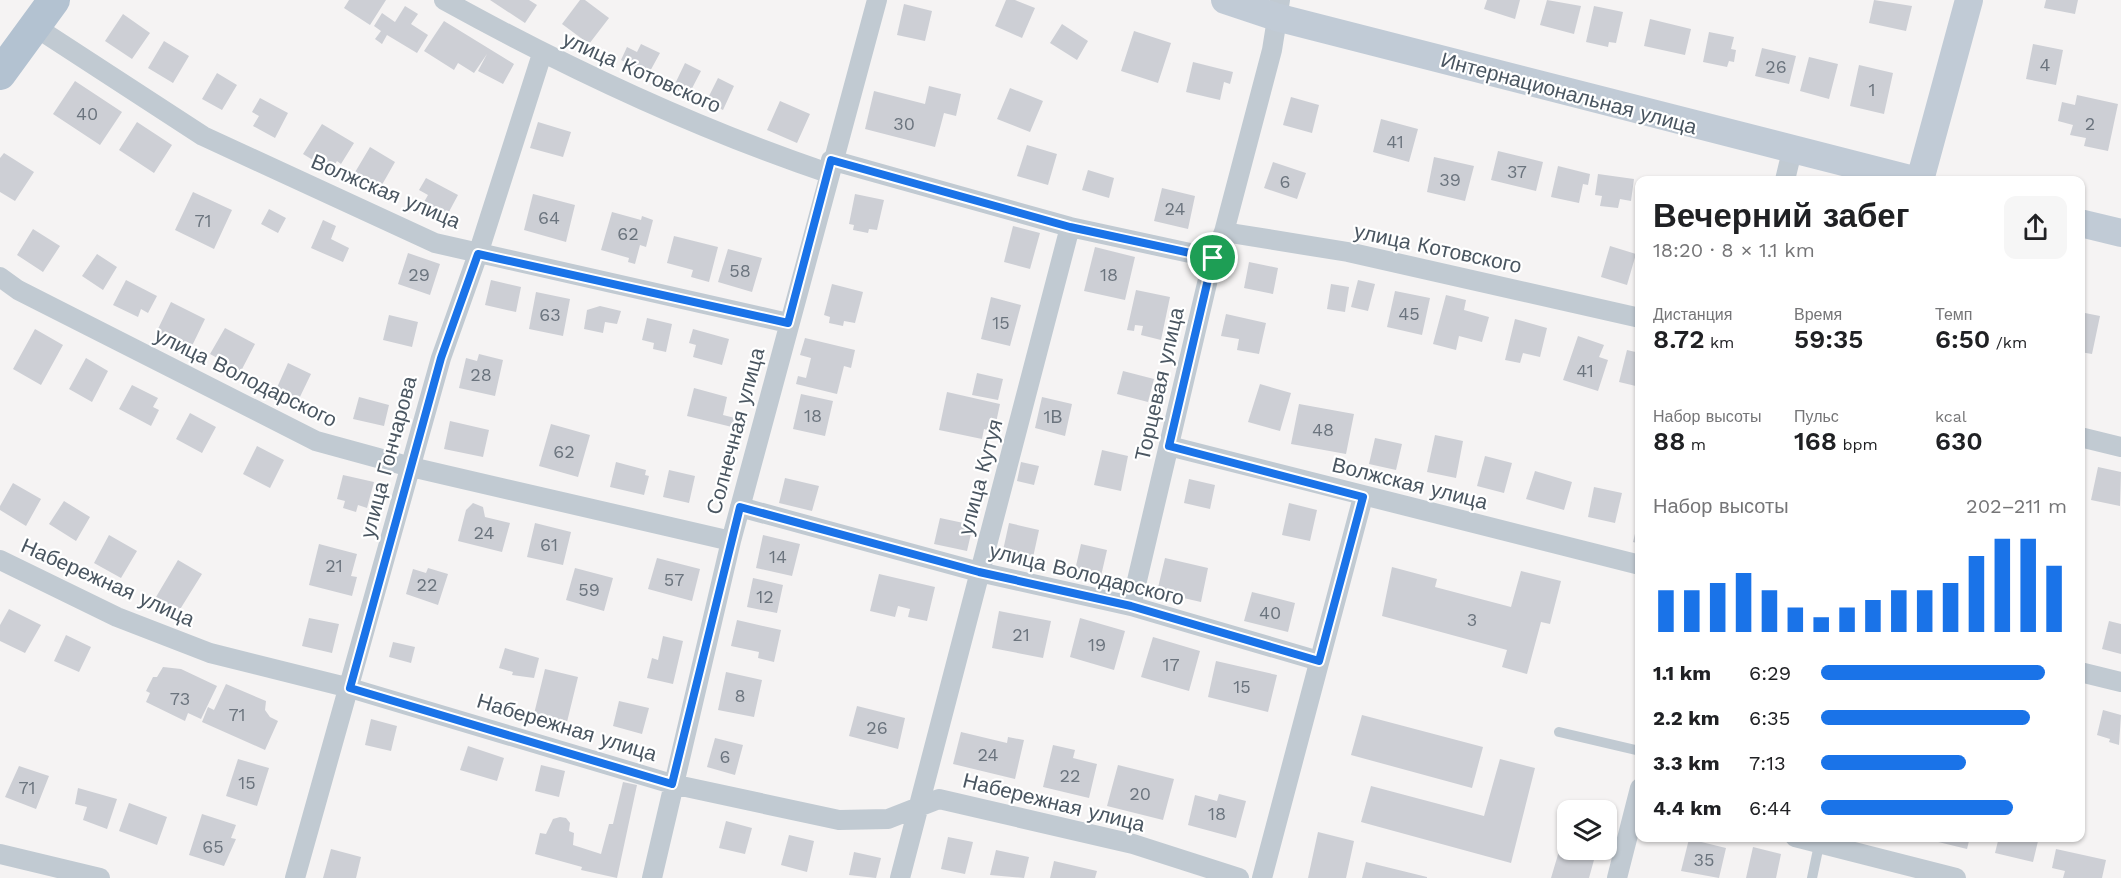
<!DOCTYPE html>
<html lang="ru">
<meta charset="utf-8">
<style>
body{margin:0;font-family:"Work Sans",sans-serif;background:#f6f6f6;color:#202124;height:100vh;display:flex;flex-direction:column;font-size:22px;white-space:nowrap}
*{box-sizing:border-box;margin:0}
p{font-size:20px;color:#757577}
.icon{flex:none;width:33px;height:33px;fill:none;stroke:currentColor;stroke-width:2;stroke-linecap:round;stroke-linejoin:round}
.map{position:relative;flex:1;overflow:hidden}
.sheet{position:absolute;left:1635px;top:176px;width:450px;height:666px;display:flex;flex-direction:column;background:#fff;border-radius:12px;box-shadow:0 2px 4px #0004}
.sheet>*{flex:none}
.fabs{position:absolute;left:1557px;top:800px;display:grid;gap:12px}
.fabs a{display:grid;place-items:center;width:60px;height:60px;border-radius:12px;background:#fff;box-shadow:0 2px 4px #0004;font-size:30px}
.pin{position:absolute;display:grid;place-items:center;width:51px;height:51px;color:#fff;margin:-26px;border:3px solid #fff;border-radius:50%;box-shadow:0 2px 6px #0007}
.round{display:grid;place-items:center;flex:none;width:63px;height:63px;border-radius:12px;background:#f6f6f6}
.head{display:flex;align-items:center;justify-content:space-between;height:102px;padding:0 18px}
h1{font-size:33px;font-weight:600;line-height:45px}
.figures{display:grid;grid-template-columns:repeat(3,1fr);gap:9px;height:102px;padding:6px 18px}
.figures div{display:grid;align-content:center}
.figures b{font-size:26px;font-weight:600}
.figures small{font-size:16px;font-weight:400}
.figures p{font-size:16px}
.chart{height:168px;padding:12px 18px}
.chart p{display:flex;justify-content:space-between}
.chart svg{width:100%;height:108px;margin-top:6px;stroke:#1a73e8;stroke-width:6}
ul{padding:0 18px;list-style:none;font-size:20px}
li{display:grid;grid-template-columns:96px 72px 1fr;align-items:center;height:45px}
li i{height:15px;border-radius:8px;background:#1a73e8}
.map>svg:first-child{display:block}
</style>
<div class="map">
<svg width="2121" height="878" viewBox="0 0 2121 878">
<rect width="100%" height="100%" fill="#f5f3f3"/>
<path fill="#cdcfd5" d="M349,0H386L370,25L344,8Z
M490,0H529L537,5L525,23Z
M580,0H585L609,18L589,44L562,24Z
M1006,0H1015L1035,8L1022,38L995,26Z
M1487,0H1520L1515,19L1484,9Z
M1547,0L1581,6L1574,34L1540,25Z
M1874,0L1912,6L1906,31L1869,23Z
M2046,0H2078L2075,14L2044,8Z
M904,4L932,11L925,41L897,35Z
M405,6L418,14L411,24L428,35L417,53L387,35L382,44L375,39L381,31L374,26L382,13L395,22Z
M1594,6L1623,12L1616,43L1609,42L1608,47L1586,42Z
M123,14L150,33L132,59L105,41Z
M1650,19L1691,29L1685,55L1644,46Z
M444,21L514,64L503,84L478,71L487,54L474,73L458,63L454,70L424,51Z
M1062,24L1088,41L1077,60L1050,43Z
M1134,31L1171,43L1158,83L1121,71Z
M1709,32L1734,37L1731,49L1736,50L1734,62L1729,61L1727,67L1703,62Z
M164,41L189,56L173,83L148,68Z
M641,44L660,53L648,75L621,60L627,47L637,52Z
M2033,44L2063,50L2056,85L2026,79Z
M1762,48L1796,56L1789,84L1755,76Z
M1809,57L1838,64L1829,99L1800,91Z
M1193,62L1233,72L1230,84L1224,82L1220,100L1186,92Z
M685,63L701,71L688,96L673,88Z
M1859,65L1893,73L1884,114L1850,106Z
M217,73L237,85L222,110L202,99Z
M718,78L734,86L723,110L706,102Z
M75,81L122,112L100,145L53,114Z
M929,86L961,94L956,116L944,113L935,147L865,129L874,91L925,104Z
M1010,88L1043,101L1030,132L997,119Z
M2077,95L2118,104L2108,151L2084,146L2086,138L2070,135L2073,125L2058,121L2062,102L2075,105Z
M1291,97L1319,105L1312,133L1283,125Z
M260,98L288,113L275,138L253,126L259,116L252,112Z
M780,101L810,114L797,143L767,130Z
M1381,119L1418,129L1409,162L1373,152Z
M137,122L172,145L154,173L119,150Z
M538,122L571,132L563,157L530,148Z
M322,124L354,143L341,164L337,161L331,171L303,154Z
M1027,145L1057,154L1048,185L1017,176Z
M370,147L395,162L379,190L354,174Z
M1498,151L1543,162L1536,191L1491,180Z
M4,153L34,172L15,201L0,192V158Z
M1434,157L1474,166L1465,201L1427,192Z
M1273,162L1306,173L1297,199L1264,188Z
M1558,166L1590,174L1588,185L1583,184L1579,203L1551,197Z
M1088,170L1114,178L1109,198L1082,190Z
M1598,174L1634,179L1631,201L1620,199L1618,208L1600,206L1602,196L1595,195Z
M426,178L458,195L444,221L420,209L428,195L419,190Z
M1162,188L1195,196L1188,229L1154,221Z
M193,192L232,210L214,249L175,230Z
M533,194L575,205L566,242L524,230Z
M855,194L884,200L877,230L869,229L868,233L853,230L854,225L849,224Z
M269,209L286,218L278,233L261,224Z
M612,212L641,220L642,216L653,220L646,247L640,245L635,264L628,262L629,258L601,250Z
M323,220L336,226L331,239L349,248L343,262L311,248Z
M1013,226L1040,233L1030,269L1004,262Z
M33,229L60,246L43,272L17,255Z
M674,236L718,247L709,282L691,277L693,270L667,263Z
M1610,246L1636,254L1627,285L1601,277Z
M1095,247L1135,257L1125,300L1084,291Z
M728,249L762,258L752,292L718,282Z
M408,253L440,264L430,295L398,284Z
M97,254L117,267L103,290L82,276Z
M1249,262L1278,268L1273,294L1244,288Z
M126,280L157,296L148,313L141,309L138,317L113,305Z
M491,280L521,287L516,312L485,305Z
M1358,280L1375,284L1368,311L1351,307Z
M832,284L863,292L855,323L844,321L843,326L829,323L830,317L824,315Z
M1331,284L1349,287L1345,312L1327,309Z
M1136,290L1170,297L1161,340L1141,335L1143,326L1135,325L1134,331L1127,330Z
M1395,291L1430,298L1422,335L1387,327Z
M536,292L570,299L563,336L529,329Z
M1446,295L1466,300L1464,310L1489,317L1482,342L1459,336L1456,350L1433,344Z
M991,297L1021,305L1010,346L981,339Z
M171,302L205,319L190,350L156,333Z
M600,306L621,311L617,324L605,322L603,333L584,329L587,310Z
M2080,312L2100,316L2092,354L2080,352Z
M1226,314L1266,323L1259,354L1237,350L1239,339L1221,336Z
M389,315L418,322L412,347L383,340Z
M647,318L672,324L666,352L653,349L654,343L642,340Z
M1515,319L1547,328L1540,357L1523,353L1520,363L1505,360Z
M225,328L255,344L241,371L210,354Z
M35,329L63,345L41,385L13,369Z
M693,329L729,339L722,365L693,357L696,345L689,343Z
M1578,336L1604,345L1599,357L1608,360L1598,391L1563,380Z
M805,338L855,350L851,368L844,366L837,394L796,384L798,376L806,378L811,358L800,355Z
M1627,350L1640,353V387L1619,382Z
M479,354L503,360L495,396L459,388L466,358L477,361Z
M86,358L108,371L92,402L69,389Z
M288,363L311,374L297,403L275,392Z
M1123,371L1154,379L1148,402L1117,394Z
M977,373L1003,379L998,400L972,395Z
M1260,384L1291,393L1280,431L1248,422Z
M132,385L158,398L153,407L159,410L151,426L119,409Z
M694,388L727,397L723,415L735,418L732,427L687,416Z
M947,392L1000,404L994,432L984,429L982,439L939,430Z
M801,394L833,401L825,436L793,429Z
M359,397L389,405L384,426L353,419Z
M1042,397L1072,404L1065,436L1035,428Z
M1299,404L1354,414L1346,454L1291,444Z
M190,413L216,427L202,453L176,439Z
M450,421L489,430L483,457L444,449Z
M551,424L590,435L578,477L539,466Z
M1435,435L1463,441L1456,478L1427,472Z
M1375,438L1402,444L1396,470L1369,464Z
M257,446L284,460L270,488L243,474Z
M1102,450L1128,456L1121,491L1094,485Z
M1485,456L1512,463L1504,493L1477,486Z
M616,462L646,470L645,475L649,476L644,495L610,487Z
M1021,462L1039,466L1034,485L1017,481Z
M2098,467L2121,472L2120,506L2091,500Z
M669,470L695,476L689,503L663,497Z
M1535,471L1572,482L1564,510L1526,499Z
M343,475L374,482L367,508L358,505L356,512L343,508L345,501L337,499Z
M785,478L819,486L812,511L779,503Z
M1189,479L1215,485L1210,509L1184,503Z
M13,483L41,499L26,526L0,510V506Z
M1594,487L1622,493L1615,523L1588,517Z
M64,501L90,517L76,541L49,524Z
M473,503L483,507L485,517L510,523L502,552L458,541L466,510Z
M1289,503L1317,510L1310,541L1282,535Z
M1639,517H1640V544L1633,542Z
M940,518L973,525L967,551L934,544Z
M535,523L571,532L563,565L527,557Z
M1009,523L1039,530L1032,562L1002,555Z
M109,535L137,551L121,578L94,563Z
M763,535L800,544L792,576L756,568Z
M319,544L357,554L351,576L357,577L352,596L309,585Z
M1081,544L1107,550L1101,576L1075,570Z
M657,558L700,569L692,601L648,589Z
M1165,558L1208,568L1201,602L1157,592Z
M178,560L202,574L179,611L156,597Z
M1392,567L1437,579L1435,587L1511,607L1521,571L1561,581L1550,624L1541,622L1527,674L1502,667L1507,650L1382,616Z
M428,568L448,574L438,605L406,594L413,569L426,573Z
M575,568L613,578L604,611L566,600Z
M879,574L935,587L927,621L908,617L910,609L898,606L895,617L870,611Z
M753,578L783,585L777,613L747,607Z
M1252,592L1295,603L1288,632L1244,621Z
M9,609L41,625L25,653L0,641V625Z
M999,611L1051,621L1043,658L992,648Z
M309,618L339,624L332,653L302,646Z
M1080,618L1125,631L1114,670L1070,657Z
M737,620L781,630L774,662L758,658L759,652L731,646Z
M2109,621L2121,624V654L2102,649Z
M66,635L91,647L79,672L54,661Z
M663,636L683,641L673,684L647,678L652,658L658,660Z
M1153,637L1200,651L1189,691L1141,677Z
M393,642L415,647L411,663L389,657Z
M505,648L539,658L534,678L512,675L513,672L499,668Z
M1216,661L1277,675L1268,712L1208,697Z
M163,667L181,669L217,686L201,719L188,713L185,721L146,702L150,693L146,691L153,677H157Z
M545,669L578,677L567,722L534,714Z
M726,672L762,680L754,717L718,710Z
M226,684L266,701L265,710L270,717L278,721L265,750L202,722L208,707L214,710Z
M619,701L649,708L642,734L613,726Z
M857,706L905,718L898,749L849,736Z
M2103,710L2121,715L2119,745L2109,742L2110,739L2097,735Z
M1362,715L1483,747L1472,788L1351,755Z
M371,719L397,726L391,751L365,745Z
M961,732L1007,743L1008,737L1024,740L1015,779L953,764Z
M715,738L743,745L735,775L707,767Z
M1053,745L1075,750L1073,758L1097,764L1089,798L1043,787Z
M468,746L504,758L497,781L460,770Z
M238,759L269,768L257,806L226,796Z
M1500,759L1535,768L1511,863L1361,822L1371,786L1484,816Z
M541,765L565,771L559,797L535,791Z
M1118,765L1174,779L1163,820L1107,806Z
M19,766L49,776L36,809L5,797Z
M623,782L637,785L617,878L581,870L582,867L535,854L540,833L546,834L553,819L560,817L566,818L570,823L569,831L574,833L573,845L601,854L609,824H613Z
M78,788L117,799L107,829L83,820L87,807L75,804Z
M1219,794L1246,801L1236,838L1188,825L1195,795L1217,801Z
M129,803L167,817L157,845L119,831Z
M202,814L236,825L231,838L236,839L224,866L189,855Z
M726,821L752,828L745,854L719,848Z
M1568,821V849H1597L1589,878H1551Z
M1318,832L1354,841L1346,878H1308Z
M789,835L814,841L807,872L781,865Z
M948,837L973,842L965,874L941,869Z
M1930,837H1970L1967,849L1930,840Z
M1999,837H2039L2033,862L1995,853Z
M1689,839L1726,848L1719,878L1681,871Z
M1753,847L1781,854L1776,878H1746Z
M331,849L361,857L356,878H323Z
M2056,849L2106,860L2102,878H2063L2065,871L2052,868Z
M996,850L1029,857L1024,878L990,875Z
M854,852L881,858L876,878L849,875Z
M1054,861L1097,871L1095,878H1050Z
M1366,862L1427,877V878H1362Z"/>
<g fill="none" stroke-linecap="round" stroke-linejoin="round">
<path stroke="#c1cad2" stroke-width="10" d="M1559,732L1640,751
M1812,878L1820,840"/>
<path stroke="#c1cad2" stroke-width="20" d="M444,0C567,68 695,128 828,173
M34,26L203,136L435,243L788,323
M831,160L1070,227L1213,258
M1785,180L1792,151
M1224,232L1348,252L1640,318
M0,277L18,290L316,441L411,467L731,541
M2080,437L2121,447
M1169,446L1640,565
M740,507L979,572L1131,606L1319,661
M0,560L117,617L210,653L350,688L672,784L839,820L888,819L939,799L1133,844L1239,878
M1131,606L1213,258L1224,232L1272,50L1280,0
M2080,672L2121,682
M1795,837L1956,878
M0,854L100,878
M295,878L441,358L478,254L542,54
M652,878L731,541L877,0
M900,878L1070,227
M1262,878L1363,497
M1617,878L1640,788"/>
<path stroke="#c1cbd6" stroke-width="28" d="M1225,0L1276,17L1914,180
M1920,180L1969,0
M2080,223L2121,233"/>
<path stroke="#b3c2d1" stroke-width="32" d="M0,74L54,0"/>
</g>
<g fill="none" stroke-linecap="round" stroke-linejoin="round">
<defs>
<path id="route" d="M831,160L1070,227L1213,258L1169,446L1363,497L1319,661L1131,606L979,572L740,507L672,784L350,688L441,358L478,254L788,323Z"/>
</defs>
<use href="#route" stroke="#fff" stroke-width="12"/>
<use href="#route" stroke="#1a73e8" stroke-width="8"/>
</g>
<g text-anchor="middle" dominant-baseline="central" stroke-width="4.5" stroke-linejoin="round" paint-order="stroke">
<g font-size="18" fill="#6b747e">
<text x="2045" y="64">4</text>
<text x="1776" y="66">26</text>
<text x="1872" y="89">1</text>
<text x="87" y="113">40</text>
<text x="904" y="123">30</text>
<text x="2090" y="123">2</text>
<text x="1395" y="141">41</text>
<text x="1517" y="171">37</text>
<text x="1450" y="179">39</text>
<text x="1285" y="181">6</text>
<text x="1175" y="208">24</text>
<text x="549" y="217">64</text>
<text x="203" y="220">71</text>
<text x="628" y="233">62</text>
<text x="740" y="270">58</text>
<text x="419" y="274">29</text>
<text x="1109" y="274">18</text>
<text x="1409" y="313">45</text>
<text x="550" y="314">63</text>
<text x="1001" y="322">15</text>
<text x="1585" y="370">41</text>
<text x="481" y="374">28</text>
<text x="813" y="415">18</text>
<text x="1053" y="416">1В</text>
<text x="1323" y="429">48</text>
<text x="564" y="451">62</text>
<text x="484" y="532">24</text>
<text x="549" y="544">61</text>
<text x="778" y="556">14</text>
<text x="334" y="565">21</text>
<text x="674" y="579">57</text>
<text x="427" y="584">22</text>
<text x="589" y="589">59</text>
<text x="765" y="596">12</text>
<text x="1270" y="612">40</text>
<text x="1472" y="619">3</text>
<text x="1021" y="634">21</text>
<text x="1097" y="644">19</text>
<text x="1171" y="664">17</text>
<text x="1242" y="686">15</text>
<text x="740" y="695">8</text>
<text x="180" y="698">73</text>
<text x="237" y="714">71</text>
<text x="877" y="727">26</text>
<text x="988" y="754">24</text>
<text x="725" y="756">6</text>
<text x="1070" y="775">22</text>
<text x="247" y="782">15</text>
<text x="27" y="787">71</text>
<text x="1140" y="793">20</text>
<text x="1217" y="813">18</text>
<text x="213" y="846">65</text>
<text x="1704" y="859">35</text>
</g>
<g font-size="21" fill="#4a5661" stroke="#fff">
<text transform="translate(642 72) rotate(24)">улица Котовского</text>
<text transform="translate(1569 93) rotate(15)">Интернациональная улица</text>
<text transform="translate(386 191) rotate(23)">Волжская улица</text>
<text transform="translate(1438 248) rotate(12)">улица Котовского</text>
<text transform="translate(246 377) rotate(26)">улица Володарского</text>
<text transform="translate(1159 384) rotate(-77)">Торцевая улица</text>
<text transform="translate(735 431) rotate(-75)">Солнечная улица</text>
<text transform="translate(388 457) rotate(-75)">улица Гончарова</text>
<text transform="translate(980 477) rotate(-75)">улица Кутуя</text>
<text transform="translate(1410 483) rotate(14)">Волжская улица</text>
<text transform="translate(1087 574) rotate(14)">улица Володарского</text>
<text transform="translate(108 582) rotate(24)">Набережная улица</text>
<text transform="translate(567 727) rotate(17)">Набережная улица</text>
<text transform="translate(1054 802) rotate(14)">Набережная улица</text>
</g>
</g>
</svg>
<div class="fabs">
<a><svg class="icon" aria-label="layers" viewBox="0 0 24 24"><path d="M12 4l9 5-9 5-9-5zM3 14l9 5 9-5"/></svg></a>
</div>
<div class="pin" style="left:1213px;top:258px;background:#1e9e55"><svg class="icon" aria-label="arrive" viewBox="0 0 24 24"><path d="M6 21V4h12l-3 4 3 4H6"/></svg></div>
<section class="sheet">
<div class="head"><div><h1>Вечерний забег</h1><p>18:20 · 8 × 1.1 km</p></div><a class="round"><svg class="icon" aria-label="share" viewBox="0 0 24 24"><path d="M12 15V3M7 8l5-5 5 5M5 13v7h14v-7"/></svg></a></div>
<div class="figures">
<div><p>Дистанция</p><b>8.72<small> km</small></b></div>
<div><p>Время</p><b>59:35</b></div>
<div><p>Темп</p><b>6:50<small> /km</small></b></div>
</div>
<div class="figures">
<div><p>Набор высоты</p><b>88<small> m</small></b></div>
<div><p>Пульс</p><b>168<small> bpm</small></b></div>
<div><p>kcal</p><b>630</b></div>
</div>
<div class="chart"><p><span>Набор высоты</span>202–211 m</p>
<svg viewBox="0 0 160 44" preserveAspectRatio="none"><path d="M5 44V27M15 44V27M25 44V24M35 44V20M45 44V27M55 44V34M65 44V38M75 44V34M85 44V31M95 44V27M105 44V27M115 44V24M125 44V13M135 44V6M145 44V6M155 44V17"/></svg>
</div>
<ul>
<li><b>1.1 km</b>6:29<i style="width:91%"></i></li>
<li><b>2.2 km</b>6:35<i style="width:85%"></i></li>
<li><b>3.3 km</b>7:13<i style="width:59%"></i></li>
<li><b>4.4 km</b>6:44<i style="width:78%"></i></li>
</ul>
</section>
</div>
